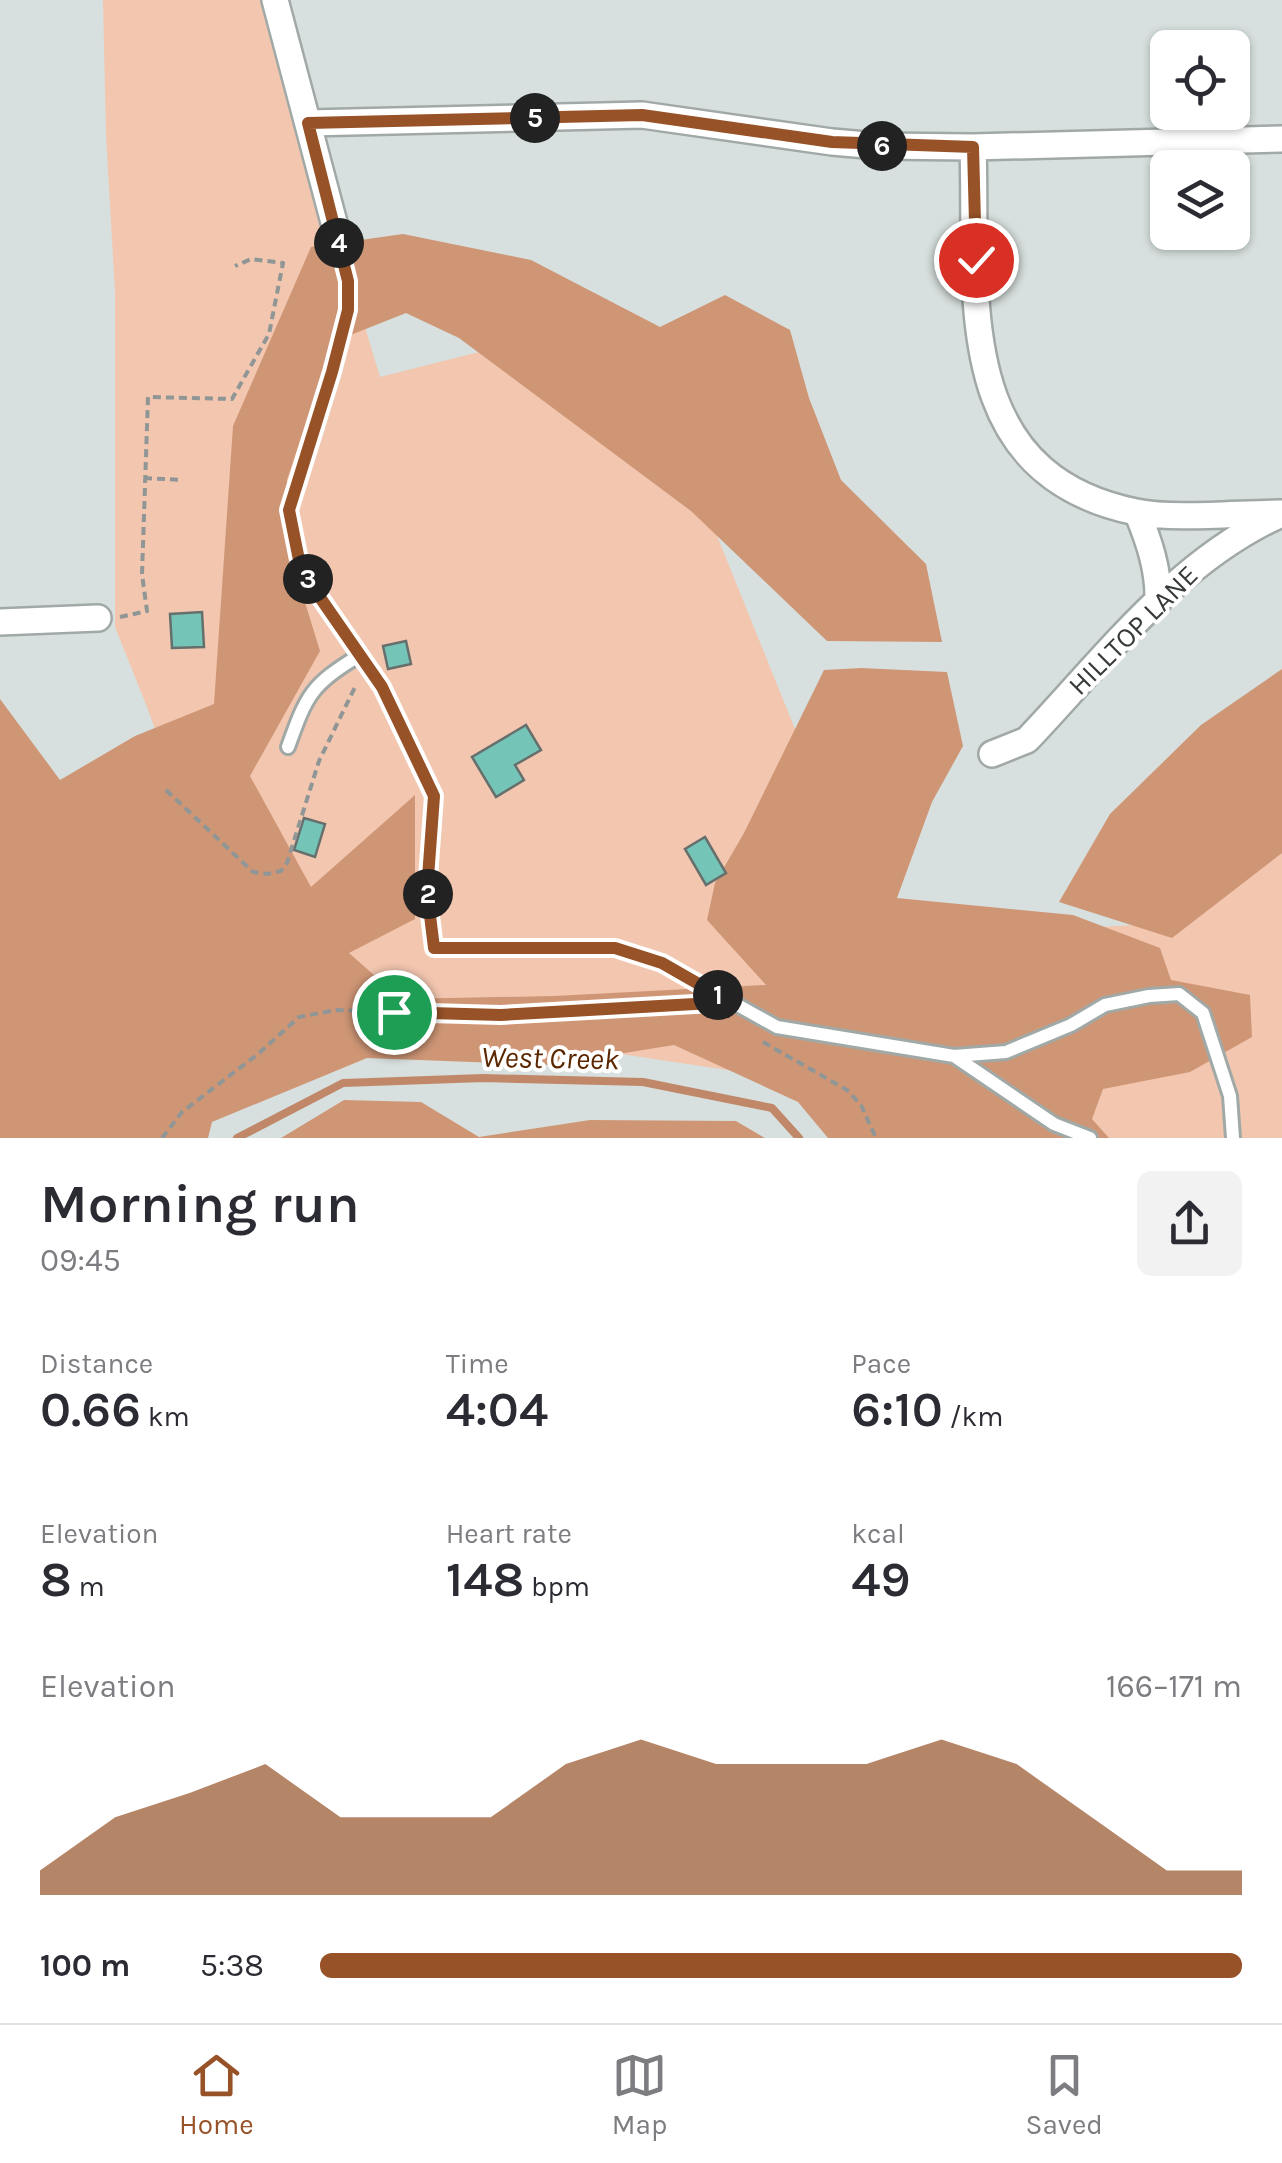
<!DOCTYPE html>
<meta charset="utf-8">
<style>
body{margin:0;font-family:Karla,sans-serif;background:#f2f2f3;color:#2b2b33;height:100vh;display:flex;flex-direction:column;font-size:38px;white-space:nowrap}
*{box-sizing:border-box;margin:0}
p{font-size:32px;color:#7c7c81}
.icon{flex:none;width:55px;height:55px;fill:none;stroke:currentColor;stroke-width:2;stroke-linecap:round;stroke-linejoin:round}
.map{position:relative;height:1138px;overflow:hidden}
.details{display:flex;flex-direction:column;background:#fff;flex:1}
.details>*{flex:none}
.buttons{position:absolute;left:1150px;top:30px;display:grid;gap:20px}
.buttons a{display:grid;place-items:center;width:100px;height:100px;border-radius:15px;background:#fff;box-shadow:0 2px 8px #0004;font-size:50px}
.pin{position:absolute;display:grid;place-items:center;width:85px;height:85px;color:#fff;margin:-42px;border:5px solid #fff;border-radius:50%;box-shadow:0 2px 10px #0007}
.km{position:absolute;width:50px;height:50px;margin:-25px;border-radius:50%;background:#222;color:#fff;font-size:28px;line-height:50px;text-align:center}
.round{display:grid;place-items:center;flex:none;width:105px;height:105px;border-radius:15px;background:#f2f2f3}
.head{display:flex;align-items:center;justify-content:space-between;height:170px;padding:0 40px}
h1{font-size:55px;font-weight:600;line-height:75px}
.figures{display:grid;grid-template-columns:repeat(3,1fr);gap:15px;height:170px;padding:10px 40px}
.figures div{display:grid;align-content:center}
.figures b{font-size:50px;font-weight:600}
.figures small{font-size:28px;font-weight:400}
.figures p{font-size:28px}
.chart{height:280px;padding:20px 40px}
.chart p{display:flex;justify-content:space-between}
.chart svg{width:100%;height:180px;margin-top:10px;fill:#975228;opacity:.7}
ul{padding:0 40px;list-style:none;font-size:32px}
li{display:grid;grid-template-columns:160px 120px 1fr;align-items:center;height:75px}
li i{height:25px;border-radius:12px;background:#975228}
.tabs{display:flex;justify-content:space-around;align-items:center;height:140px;border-top:2px solid #e1e1e2;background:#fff;font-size:28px;color:#7c7c81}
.tabs a{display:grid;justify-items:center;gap:5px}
.tabs .active{color:#975228}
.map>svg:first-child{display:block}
</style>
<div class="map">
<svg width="1282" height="1138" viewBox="0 0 1282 1138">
<rect width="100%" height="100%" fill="#d7e0de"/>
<path fill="#f2c6af" d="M103,0H267L380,377L535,338L699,491L880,940L1151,924L1282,820V1138H945L860,1090L401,1021L256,1009L147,707L115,627V292L106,135Z"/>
<path fill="#cf9676" d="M403,234L531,260L660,327L725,295L790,330L809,398L841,480L926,564L942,642L827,641L691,511L459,338L406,313L333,342L287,480V544L320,651L250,776L311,887L415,795V919L349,953L401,999L554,996L766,985L707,920L715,883L744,833L824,670L861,668L947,672L963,746L932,802L897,898L1073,915L1160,948L1171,980L1250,995L1252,1037L1190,1072L1103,1089L1092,1119L1109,1138H828L798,1102L674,1045L550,1065L367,1058L212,1122L208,1138H0V699L60,780L135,736L214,704L233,426L311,247Z
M1282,669V853L1172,938L1059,902L1110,814L1201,725Z
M344,1100L421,1102L479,1137L590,1120L736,1121L765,1138H281Z"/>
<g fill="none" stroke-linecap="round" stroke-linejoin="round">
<path stroke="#c08869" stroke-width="8" d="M237,1138L343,1083L483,1078L643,1082L772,1108L799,1138"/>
</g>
<path fill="#74c5b7" stroke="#676f6d" stroke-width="2.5" d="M202,612L204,647L172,648L170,614Z
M406,641L411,664L388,669L383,646Z
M526,725L541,750L515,765L524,780L496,797L472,757Z
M304,818L325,824L315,857L294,850Z
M705,837L726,873L706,885L685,849Z"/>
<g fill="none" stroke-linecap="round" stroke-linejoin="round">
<defs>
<path id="lane" d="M341,249L348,281L347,311L333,372L289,510L301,571L382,687L434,796L427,891L434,949L615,948L662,963L777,1027L954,1056L1006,1052L1071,1025L1105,1005L1149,996L1179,994L1203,1013L1230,1096L1233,1138
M288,747C307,694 311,685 360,655
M954,1056L1054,1124L1090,1138"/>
<path id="street" d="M275,0L341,249
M308,123L642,115L832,142L878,146L973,147L1282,139
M973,147C978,293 949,474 1136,512C1174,520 1241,513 1282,513
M1137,512C1149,541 1159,570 1158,602
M0,622L98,618
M992,754L1027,740C1104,659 1175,563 1277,516"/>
</defs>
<use href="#lane" stroke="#a1a9a7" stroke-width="18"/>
<use href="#street" stroke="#a1a9a7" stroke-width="30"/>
<path stroke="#8f9695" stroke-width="4" stroke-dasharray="8 5" stroke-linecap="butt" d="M144,478L183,480
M120,617L147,611L142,574L148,397L232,399L269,334L283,263L251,259L235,266
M166,790L253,872L267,874L281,871L287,863L319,761L356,685
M394,1012L501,1015L699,1003
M763,1042L847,1090L861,1105L876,1138
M162,1138L182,1112L258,1054L299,1017L336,1010L394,1012L410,986"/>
<use href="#lane" stroke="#fff" stroke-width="12"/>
<use href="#street" stroke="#fff" stroke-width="25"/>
</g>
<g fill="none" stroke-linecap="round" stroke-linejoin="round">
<defs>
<path id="route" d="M394,1012L501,1015L730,1002L662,963L615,948H434L427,891L434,796L382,687L301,570L289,510L332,372L348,310V281L308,123L642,115L832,142L973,147L976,260"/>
</defs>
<use href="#route" stroke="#fff" stroke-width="20"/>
<use href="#route" stroke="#975228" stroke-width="12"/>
</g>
<g text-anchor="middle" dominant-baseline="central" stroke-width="8" stroke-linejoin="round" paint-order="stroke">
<g font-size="28" fill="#363a39" stroke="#fff">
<text transform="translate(1133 630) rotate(-45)">HILLTOP LANE</text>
</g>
<g font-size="30" font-style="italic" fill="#5b2701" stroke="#fff">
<text transform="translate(550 1058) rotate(1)">West Creek</text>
</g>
</g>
</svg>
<div class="buttons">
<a><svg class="icon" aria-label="locate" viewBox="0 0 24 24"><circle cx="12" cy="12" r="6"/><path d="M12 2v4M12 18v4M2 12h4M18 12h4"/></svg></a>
<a><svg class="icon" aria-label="layers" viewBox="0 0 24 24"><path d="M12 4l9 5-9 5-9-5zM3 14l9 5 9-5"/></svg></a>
</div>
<div class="pin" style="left:394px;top:1012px;background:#1e9e55"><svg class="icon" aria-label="arrive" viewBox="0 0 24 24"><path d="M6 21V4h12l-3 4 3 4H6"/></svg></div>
<div class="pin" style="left:976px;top:260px;background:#d93025"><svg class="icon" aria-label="check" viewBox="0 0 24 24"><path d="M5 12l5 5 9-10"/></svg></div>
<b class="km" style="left:718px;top:995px">1</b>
<b class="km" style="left:428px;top:894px">2</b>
<b class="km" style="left:308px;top:579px">3</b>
<b class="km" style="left:339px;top:243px">4</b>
<b class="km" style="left:535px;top:118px">5</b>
<b class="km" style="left:882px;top:146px">6</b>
</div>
<section class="details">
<div class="head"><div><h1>Morning run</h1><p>09:45</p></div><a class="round"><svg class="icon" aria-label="share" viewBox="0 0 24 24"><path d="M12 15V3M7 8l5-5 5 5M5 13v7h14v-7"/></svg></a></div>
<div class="figures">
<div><p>Distance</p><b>0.66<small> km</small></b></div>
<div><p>Time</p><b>4:04</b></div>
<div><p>Pace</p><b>6:10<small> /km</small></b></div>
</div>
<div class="figures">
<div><p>Elevation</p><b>8<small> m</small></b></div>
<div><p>Heart rate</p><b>148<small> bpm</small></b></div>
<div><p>kcal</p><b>49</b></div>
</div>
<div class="chart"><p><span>Elevation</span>166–171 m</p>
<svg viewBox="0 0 160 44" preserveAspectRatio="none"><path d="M0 44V38L10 25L20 19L30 12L40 25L50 25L60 25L70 12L80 6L90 12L100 12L110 12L120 6L130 12L140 25L150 38L160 38V44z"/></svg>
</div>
<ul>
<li><b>100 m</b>5:38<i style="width:100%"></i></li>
</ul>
</section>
<nav class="tabs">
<a class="active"><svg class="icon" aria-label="home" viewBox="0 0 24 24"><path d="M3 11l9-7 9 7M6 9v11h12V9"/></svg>Home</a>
<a><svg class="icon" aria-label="map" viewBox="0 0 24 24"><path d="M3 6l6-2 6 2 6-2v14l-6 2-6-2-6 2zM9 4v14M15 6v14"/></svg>Map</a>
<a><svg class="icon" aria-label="saved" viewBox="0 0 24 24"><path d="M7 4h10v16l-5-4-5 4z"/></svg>Saved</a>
</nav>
